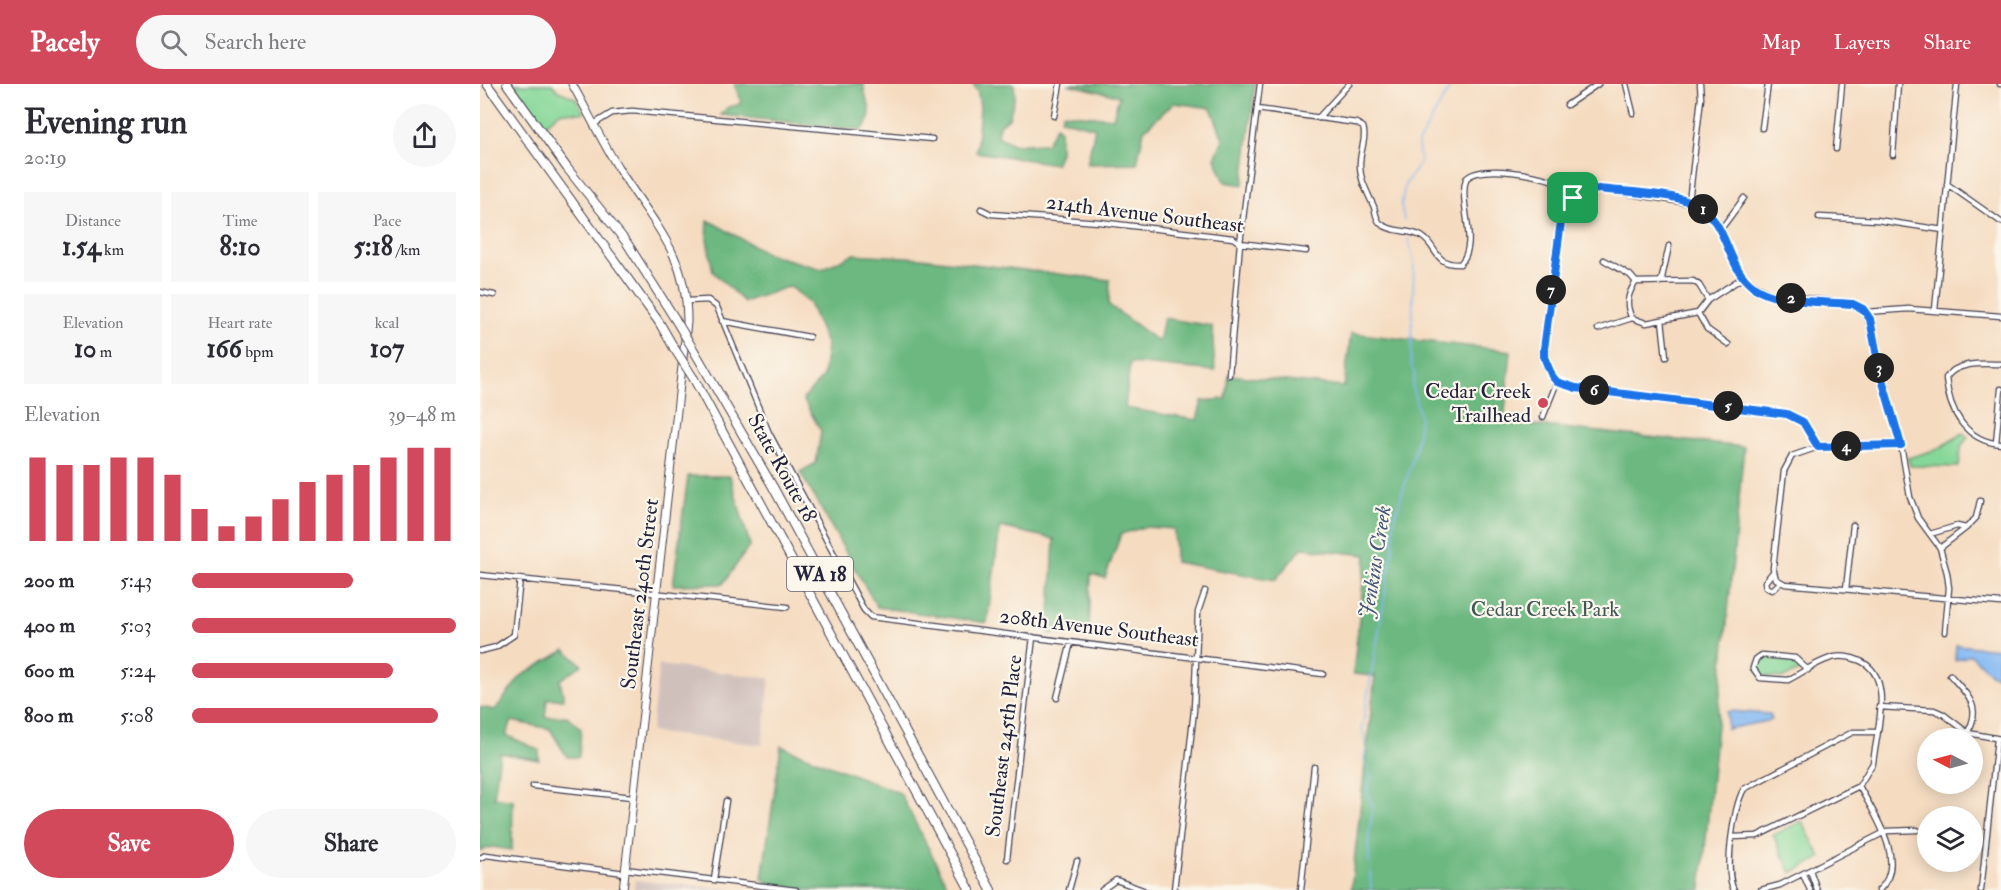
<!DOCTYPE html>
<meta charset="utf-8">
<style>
body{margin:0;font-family:"IM FELL Double Pica",serif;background:#f7f7f7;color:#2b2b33;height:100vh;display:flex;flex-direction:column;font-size:22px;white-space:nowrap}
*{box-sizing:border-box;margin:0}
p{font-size:20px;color:#7c7c81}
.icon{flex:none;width:33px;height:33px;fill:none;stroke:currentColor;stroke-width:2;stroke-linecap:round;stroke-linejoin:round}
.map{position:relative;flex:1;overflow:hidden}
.details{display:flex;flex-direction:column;background:#fff;width:480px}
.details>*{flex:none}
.needle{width:39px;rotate:276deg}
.tools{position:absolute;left:1437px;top:644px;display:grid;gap:12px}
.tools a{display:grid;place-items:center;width:66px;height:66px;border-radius:50%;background:#fff;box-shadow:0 3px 15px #0003;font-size:30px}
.pin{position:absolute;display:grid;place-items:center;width:51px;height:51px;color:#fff;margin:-26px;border-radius:12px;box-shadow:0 3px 9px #0006}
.km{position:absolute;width:30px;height:30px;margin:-15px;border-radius:50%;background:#222;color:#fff;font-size:16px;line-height:30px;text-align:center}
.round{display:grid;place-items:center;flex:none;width:63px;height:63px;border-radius:32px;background:#f7f7f7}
.head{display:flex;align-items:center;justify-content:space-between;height:102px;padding:0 24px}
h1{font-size:33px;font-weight:700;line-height:45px}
.figures{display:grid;grid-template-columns:repeat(3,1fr);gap:9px;height:102px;padding:6px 24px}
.figures div{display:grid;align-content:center;border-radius:0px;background:#f7f7f7;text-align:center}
.figures b{font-size:26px;font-weight:700}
.figures small{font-size:16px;font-weight:400}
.figures p{font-size:16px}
.chart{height:168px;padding:12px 24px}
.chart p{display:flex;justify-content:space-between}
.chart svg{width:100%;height:108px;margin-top:6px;stroke:#d1495b;stroke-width:6}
.button{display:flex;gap:12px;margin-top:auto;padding:12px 24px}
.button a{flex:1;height:69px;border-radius:36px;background:#d1495b;color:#fff;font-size:24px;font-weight:700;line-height:69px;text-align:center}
.button a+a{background:#f7f7f7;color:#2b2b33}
ul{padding:0 24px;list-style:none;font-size:20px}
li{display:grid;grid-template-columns:96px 72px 1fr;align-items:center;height:45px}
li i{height:15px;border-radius:8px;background:#d1495b}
header{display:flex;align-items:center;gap:36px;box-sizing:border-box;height:84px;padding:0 30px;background:#d1495b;color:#fff}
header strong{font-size:28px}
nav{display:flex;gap:33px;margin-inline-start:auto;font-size:21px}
.search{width:420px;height:54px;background:#f7f7f7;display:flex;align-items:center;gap:15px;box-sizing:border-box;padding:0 21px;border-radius:33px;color:#7c7c81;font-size:22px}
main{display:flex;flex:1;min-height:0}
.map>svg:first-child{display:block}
</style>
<header>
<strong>Pacely</strong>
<div class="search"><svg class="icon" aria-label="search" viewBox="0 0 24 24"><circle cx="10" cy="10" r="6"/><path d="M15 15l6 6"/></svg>Search here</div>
<nav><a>Map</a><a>Layers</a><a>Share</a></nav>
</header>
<main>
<section class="details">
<div class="head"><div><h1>Evening run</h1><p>20:19</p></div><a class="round"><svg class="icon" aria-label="share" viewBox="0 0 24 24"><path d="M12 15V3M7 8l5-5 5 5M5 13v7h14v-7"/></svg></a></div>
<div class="figures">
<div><p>Distance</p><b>1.54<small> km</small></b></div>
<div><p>Time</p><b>8:10</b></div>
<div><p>Pace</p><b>5:18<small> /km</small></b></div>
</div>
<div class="figures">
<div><p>Elevation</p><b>10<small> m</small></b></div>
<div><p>Heart rate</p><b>166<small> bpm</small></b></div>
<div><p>kcal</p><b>107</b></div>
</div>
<div class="chart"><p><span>Elevation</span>39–48 m</p>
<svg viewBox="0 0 160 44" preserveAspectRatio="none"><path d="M5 44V10M15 44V13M25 44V13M35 44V10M45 44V10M55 44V17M65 44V31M75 44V38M85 44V34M95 44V27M105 44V20M115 44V17M125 44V13M135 44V10M145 44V6M155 44V6"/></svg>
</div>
<ul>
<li><b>200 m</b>5:43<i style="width:61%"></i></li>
<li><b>400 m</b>5:03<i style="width:100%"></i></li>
<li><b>600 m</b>5:24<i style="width:76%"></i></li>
<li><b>800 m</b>5:08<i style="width:93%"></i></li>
</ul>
<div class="button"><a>Save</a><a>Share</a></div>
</section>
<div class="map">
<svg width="1521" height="806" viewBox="0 0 1521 806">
<rect width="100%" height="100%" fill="#fbf7ec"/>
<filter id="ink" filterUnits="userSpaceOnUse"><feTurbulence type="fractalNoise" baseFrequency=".0167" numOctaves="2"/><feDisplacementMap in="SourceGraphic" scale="12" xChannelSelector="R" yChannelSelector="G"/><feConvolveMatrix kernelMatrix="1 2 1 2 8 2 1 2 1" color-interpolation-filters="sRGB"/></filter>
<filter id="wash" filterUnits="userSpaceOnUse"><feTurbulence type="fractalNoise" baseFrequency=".008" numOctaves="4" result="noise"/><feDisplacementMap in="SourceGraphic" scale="24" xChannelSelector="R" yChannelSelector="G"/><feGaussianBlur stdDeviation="1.35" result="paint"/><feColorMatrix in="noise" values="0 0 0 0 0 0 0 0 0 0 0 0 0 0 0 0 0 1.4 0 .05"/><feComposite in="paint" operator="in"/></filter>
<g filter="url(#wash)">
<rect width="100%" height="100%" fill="#f5dcc1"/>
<path fill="#d0c0bc" d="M179,581L290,594L282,661L171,648Z
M155,796L258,806H154Z"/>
<path fill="#85d797" stroke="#547c69" stroke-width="1.5" d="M33,0H72L78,7L96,14L104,29L80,28L64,42Z
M1483,349L1488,353L1481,363L1479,383L1430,382L1428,374L1458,365Z
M1284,573L1319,580L1320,587L1303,594L1283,592L1276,584L1278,577Z
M1322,737L1341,774L1311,789L1293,751Z"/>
<path fill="#6cb880" stroke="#476d5e" stroke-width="1.5" d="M254,0H384C382,18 400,24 382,46L241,31L248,23L258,21L261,17Z
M493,0H534L535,12L529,34L519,41L517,52L533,60H566L576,42L580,46V69L575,80L496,68L500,24L498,10Z
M587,0H775L763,101L745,98L735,74L743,55L731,24L694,19L664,46L657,79L607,80L615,44L581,35L583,29L633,34L639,12Z
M228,136L288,170L342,185L373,170L442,174L630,196L629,221L679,258L684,234L732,242L735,287L650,279L645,324L717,336L722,317L746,315L749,291L864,303L871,249L1031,267L1024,338L1264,363L1221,806H871L895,592L873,590L886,471L822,464L795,496L695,478L694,445L665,443L641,450L625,494L611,490L609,547L569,550L574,455L520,443L507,539L397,523L320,388L336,379L341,347L323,315L343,293L347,262L329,219L310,202L264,218L233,188L227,155Z
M208,392H250L270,461L243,500L193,501Z
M85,566L102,581L80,596L84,615H67L65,633L87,632L101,645L99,673H87L70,645L32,637L26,651L59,666V676L20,669L14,713L33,716L32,766L12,763L0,767V623L15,626L41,592Z
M301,662L420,709L470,806H292L282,794Z"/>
<path fill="#84b9f2" stroke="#536e96" stroke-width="1.5" d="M1476,561L1519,565L1517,592L1512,591L1491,571L1475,576Z
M1250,627L1290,630L1292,636L1247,645V628Z"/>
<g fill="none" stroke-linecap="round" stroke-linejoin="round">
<path stroke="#84b9f2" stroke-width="1.5" d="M924,136L921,122L925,101L940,78L938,59L972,0
M891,806L888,756L893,723L887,706L891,693L884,676L886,664L882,644L913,465L914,436L936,363L940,333L932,303L935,290L931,282L934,177L928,155"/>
</g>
</g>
<g filter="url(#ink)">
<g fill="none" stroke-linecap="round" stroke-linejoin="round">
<defs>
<path id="street" d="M1146,0L1153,29
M1520,0H1521
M1087,21L1118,0
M777,25L876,39L883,43C887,54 880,67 880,79C879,95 888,109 894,123C896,130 896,136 901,140C913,149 928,145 941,152C958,162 953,181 980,180C1000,160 978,120 986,95C1001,79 1063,91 1081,100C1088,103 1090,108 1093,114L1106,107L1119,105L1215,120L1238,139L1262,194L1290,210L1373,220L1386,228L1429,225L1521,232
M574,32L580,0
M838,34L869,0
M114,40L132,29L152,27L452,55
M1282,44L1288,0
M1356,65L1362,0
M1413,71L1418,0
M1467,100L1521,138
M1093,114L1081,135L1064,273L1069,288L1077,298L1096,304L1307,330L1323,338L1338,363
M1209,118L1221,14L1220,0
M501,125L511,130L619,138L753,154L760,159L826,167
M1339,133L1397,136L1463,146
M1241,145L1264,114
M1124,176L1150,191L1156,198L1213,197L1219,201L1228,216
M1156,198C1147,210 1145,221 1152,234L1166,239L1218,229L1228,216L1262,194
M1181,198L1189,162
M0,208L14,211
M207,217L228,216L237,223L289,349L384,526L391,533L843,590
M1455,226L1477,0
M1386,228L1421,361L1430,413L1438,434L1460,464L1467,489L1469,504L1465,548
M1218,229L1227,245L1248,260
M1182,236L1186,273
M242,237L329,253
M1118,245L1152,234
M1521,280C1504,280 1476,277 1466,294C1469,327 1485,357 1521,360
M749,291L760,159L780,0
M1063,333L1077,298
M1516,359L1521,305
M1421,361L1338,363L1312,372L1304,387L1293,484L1296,495L1305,500L1521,519
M1486,444L1496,434L1500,417
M1450,450L1477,442L1486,444L1460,464
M1293,488L1285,498L1286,503L1292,506L1301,498
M0,491L307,523
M1366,505L1373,441
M0,567L16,563L34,551L40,495
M1470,591C1490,614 1504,625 1484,654
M577,614L591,558
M1399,623L1454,626L1463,630L1488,649L1521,655
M53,702L152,713
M1379,702C1393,728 1429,779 1399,806
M1253,753L1277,752L1379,702L1393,679C1396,649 1416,590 1378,576C1370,573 1362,572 1355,573C1339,576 1322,589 1308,596L1280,594L1273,584L1276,575L1282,571L1315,574L1328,586
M0,774L6,771L145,789
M527,775L553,553
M145,785L316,806
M1330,786L1337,806
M1323,790L1330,806
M234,795L246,717
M589,806L597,777
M622,806L636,796L663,806
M694,806L714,626L718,528L725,507
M821,806L834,683
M1254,806C1244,789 1253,722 1264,705L1373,648H1396
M1281,806L1300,801L1407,747L1437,746
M1501,806L1517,655"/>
<path id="secondary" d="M92,0C108,28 122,58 139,85C172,138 208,170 207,238L143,806"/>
<path id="highway" d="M7,0L179,238L194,264
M27,0L87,84L147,159L195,235
M216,270L293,403L511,806
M214,295L490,806"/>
</defs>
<use href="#street" stroke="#423e4f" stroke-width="7"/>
<use href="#secondary" stroke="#423e4f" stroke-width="9"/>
<use href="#highway" stroke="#423e4f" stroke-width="10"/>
<use href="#street" stroke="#fff" stroke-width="4.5"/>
<use href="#secondary" stroke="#fff" stroke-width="7"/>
<use href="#highway" stroke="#fff" stroke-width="8"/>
<defs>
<path id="highway-bridge" d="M195,235L216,270
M194,264L214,295"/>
</defs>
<use href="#highway-bridge" stroke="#423e4f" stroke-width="10" stroke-linecap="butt"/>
<use href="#highway-bridge" stroke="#fff" stroke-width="8"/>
</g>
</g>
<g fill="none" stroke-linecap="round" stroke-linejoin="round" filter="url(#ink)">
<defs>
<path id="route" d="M1119,105C1144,108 1193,109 1214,120C1253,138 1243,190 1282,208C1308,220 1345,217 1373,220L1383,225L1390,235L1400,288L1421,361L1338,363L1323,338L1307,330L1096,304L1077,298L1072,292L1064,273V265L1082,130L1093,114L1106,107Z"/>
</defs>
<use href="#route" stroke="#fff" stroke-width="12"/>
<use href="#route" stroke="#1a73e8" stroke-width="8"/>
</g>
<circle fill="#d1495b" stroke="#fbf7ec" stroke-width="2" cx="1063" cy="319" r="6"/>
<g text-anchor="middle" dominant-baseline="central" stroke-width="4.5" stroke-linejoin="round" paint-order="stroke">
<rect fill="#fbf7ec" stroke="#636270" stroke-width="1.5" x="307" y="473" width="66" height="34" rx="4.5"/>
<g font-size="20" font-weight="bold" fill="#22223b">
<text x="340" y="490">WA 18</text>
</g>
<g font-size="21" fill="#22223b" stroke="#fbf7ec">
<text transform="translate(665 130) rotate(7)">214th Avenue Southeast</text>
<text transform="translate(302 384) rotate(61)">State Route 18</text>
<text transform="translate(160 510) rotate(-83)">Southeast 240th Street</text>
<text transform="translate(619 544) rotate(7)">208th Avenue Southeast</text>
<text transform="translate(524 662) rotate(-83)">Southeast 245th Place</text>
</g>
<g font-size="21" fill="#22223b" stroke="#fbf7ec" text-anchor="end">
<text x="1051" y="307">Cedar Creek<tspan x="1051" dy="24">Trailhead</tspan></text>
</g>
<g font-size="21" fill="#405857" stroke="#fbf7ec">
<text x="1065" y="525">Cedar Creek Park</text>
</g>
<g font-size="22" font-style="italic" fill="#44577b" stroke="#fbf7ec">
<text transform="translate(895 478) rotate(-81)">Jenkins Creek</text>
</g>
</g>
</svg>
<div class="tools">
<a><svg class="needle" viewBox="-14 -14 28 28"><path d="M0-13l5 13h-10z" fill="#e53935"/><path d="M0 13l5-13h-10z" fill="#7c7c81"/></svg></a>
<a><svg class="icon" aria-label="layers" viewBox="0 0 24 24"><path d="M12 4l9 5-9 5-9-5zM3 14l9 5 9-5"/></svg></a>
</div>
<div class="pin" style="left:1093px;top:114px;background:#1e9e55"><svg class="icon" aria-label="arrive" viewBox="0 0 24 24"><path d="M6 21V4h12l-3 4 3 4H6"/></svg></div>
<b class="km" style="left:1223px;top:125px">1</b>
<b class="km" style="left:1311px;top:214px">2</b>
<b class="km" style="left:1399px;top:284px">3</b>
<b class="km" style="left:1366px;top:362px">4</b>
<b class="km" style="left:1248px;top:322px">5</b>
<b class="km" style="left:1114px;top:306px">6</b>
<b class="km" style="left:1071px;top:206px">7</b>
</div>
</main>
